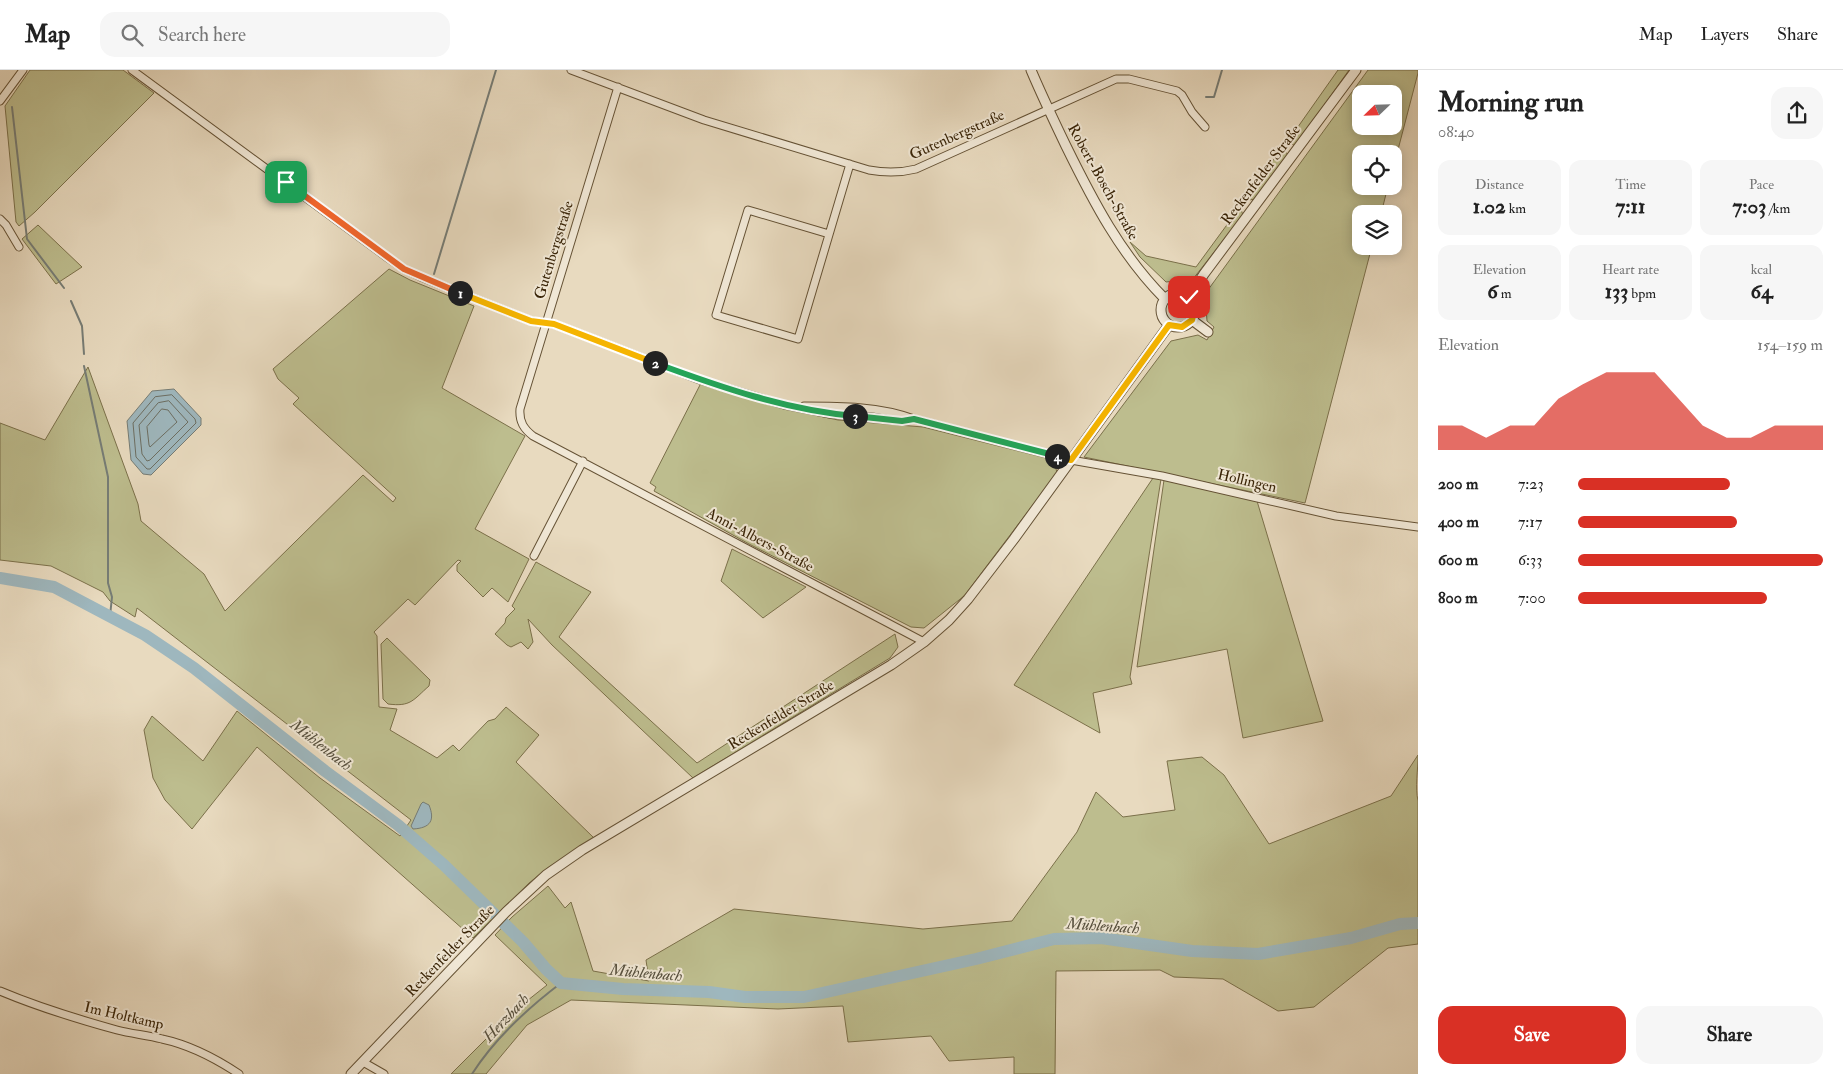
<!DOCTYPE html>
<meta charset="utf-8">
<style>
body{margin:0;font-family:"IM FELL Double Pica",serif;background:#f6f6f6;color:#222;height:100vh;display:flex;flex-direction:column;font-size:19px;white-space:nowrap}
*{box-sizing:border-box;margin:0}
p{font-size:16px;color:#767676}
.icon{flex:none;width:28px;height:28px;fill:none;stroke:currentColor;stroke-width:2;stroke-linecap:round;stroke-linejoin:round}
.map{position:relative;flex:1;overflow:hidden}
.panel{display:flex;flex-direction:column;background:#fff;width:425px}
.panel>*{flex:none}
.needle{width:32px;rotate:247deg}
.tools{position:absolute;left:1352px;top:15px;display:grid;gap:10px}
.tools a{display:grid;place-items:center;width:50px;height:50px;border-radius:10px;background:#fff;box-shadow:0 2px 12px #0003;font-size:25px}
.pin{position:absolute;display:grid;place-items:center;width:42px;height:42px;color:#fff;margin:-21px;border-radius:10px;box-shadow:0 2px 8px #0006}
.km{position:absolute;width:25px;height:25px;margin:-12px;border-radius:50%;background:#222;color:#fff;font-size:14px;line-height:25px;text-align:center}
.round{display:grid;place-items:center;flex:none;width:52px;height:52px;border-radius:15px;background:#f6f6f6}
.head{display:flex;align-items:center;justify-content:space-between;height:85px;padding:0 20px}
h1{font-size:28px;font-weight:800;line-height:38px}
.figures{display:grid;grid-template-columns:repeat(3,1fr);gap:8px;height:85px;padding:5px 20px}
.figures div{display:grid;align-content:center;border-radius:12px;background:#f6f6f6;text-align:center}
.figures b{font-size:21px;font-weight:800}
.figures small{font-size:14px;font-weight:400}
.figures p{font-size:14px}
.chart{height:140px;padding:10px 20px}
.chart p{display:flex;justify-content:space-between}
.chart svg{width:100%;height:90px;margin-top:5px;fill:#d93025;opacity:.7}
.button{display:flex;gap:10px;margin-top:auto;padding:10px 20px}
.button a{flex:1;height:58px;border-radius:15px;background:#d93025;color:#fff;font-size:20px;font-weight:800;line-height:58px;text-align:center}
.button a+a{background:#f6f6f6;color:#222}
ul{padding:0 20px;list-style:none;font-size:16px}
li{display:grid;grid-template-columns:80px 60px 1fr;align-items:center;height:38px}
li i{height:12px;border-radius:6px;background:#d93025}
header{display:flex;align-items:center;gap:30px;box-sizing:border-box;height:70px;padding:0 25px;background:#fff;border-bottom:1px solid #e0e0e0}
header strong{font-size:24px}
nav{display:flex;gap:28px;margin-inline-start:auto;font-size:18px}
.search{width:350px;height:45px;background:#f6f6f6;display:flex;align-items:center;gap:12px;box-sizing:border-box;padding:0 18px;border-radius:15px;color:#767676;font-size:19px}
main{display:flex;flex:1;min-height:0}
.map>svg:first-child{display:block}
</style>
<header>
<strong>Map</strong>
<div class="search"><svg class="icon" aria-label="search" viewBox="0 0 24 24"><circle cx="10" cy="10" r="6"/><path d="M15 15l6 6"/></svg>Search here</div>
<nav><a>Map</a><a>Layers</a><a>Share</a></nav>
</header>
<main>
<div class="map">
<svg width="1418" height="1004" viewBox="0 0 1418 1004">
<rect width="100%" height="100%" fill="#e8dabf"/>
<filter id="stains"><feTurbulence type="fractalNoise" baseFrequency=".004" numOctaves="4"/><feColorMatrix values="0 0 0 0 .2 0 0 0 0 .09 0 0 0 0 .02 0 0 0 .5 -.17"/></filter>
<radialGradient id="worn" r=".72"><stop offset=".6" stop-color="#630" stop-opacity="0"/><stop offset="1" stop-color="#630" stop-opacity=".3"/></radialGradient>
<path fill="#bdbd8e" stroke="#7b704a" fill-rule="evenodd" d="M30,0H123L154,23L35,142L19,156L16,152L5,36Z
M1338,0H1349L1295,76L1288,71Z
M1368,0H1418V3L1394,95V84H1361V116H1388L1381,144H1361V176H1372L1305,433L1084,387L1171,271L1198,265L1207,270L1214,257L1207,251L1205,224ZM1361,24H1394V56H1361Z
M1281,79L1289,85L1255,129L1244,131Z
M1240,137L1243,145L1193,209L1166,212L1140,187L1130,172L1146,186L1196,197Z
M38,155L82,197L56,214L22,169Z
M389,199L410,210L474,236L442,318L525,366L475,459L529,489L508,532L492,518L483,527L457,501V495L461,491L458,490L415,535L408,529L374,562L377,566L379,637L397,639L390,660L437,688L453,675L459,681L488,651L495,649L506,637L539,665L516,692L594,768L549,797L529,813L473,868L257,677L192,759L165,730L153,708L144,660L152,646L203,691L237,641L320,708L400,766L411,750L137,538L135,547L110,531L103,522L51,496L0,490V353L45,370L88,297L138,434L141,451L204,504L225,541L363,405L393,432L396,428L293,334L299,328L278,309L273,299Z
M701,313L782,338L838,350L923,357L1054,390L1057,403L964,526L924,558L911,557L749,474L654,421L656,417L650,413Z
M1153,408L1161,409L1130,607L1132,614L1093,623L1100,663L1014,615Z
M1164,410L1257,431L1323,651L1243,668L1227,579L1137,597Z
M732,479L806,517L763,548L721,511Z
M536,492L591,522L559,567L697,693L895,564L898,577L890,588L693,708L552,575L528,549L533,572L528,579L521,572L511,577L507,575L495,564L505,553L506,548L515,539L512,536Z
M387,568L430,610L429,616C413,630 411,637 388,634L383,629L381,574Z
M1418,685C1418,701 1415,717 1418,731V874L1388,878L1314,937L1278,941L1223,909L1174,907L1160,900L1056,901L1055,1004H1014V987L949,991L931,966L848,972L843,936L778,939L571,930L527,955L486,1004H451L513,942L547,915L495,865L512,847L548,816L565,838L571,832L593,901L649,911L646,890L734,839L923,859L1012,851L1077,762L1096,722L1123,747L1175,740L1167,691L1202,687L1224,705L1269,774L1391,726Z"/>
<path fill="#9eb7be" stroke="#767c75" d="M174,319L201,348V355L151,405L143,404L131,390L127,351L152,321Z
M423,732L429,735C435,750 431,758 413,759L411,756L421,734Z"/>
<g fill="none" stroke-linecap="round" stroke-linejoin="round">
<path stroke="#6c6e62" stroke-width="1" d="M172,325L195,349L196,353L150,399H147L136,387L133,353L155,327Z
M169,331L188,352L150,390L147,391L142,384L139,355L158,333Z
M162,339L168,340L177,352L150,377L149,375L147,357Z"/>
<path stroke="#767c75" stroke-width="2" d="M1206,27H1214L1222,0
M12,37L27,169L64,218
M434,204L496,0
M71,231L82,256L84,284
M84,296L108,407V513L112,527L110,546
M472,1004C495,968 528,938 561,913"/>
<path stroke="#9eb7be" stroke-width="12" d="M0,508L54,517L145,565L194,598L325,701L398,755L444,795L523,872L546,899L561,913L623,919L709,922L745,927H804L976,889L1054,869L1101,868L1192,881L1258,884L1351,868L1400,854L1418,853"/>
<defs>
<path id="minor" d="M132,0L388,188L404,199L421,207L531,251L554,254L700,310L784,335L830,344L902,351L914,349
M571,0L704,50L869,100C885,103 900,103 916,99L1116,9H1129L1177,21L1182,25L1192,42L1205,57
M618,17L520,339C519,352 524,359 533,366L924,572
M0,31L23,0
M0,149L6,155L19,177
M829,164L748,140L716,245L798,269L850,94
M804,336C840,336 880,336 914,349L1071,390L1162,406L1336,446L1418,457
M534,486L583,391
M0,921C38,937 77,949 117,960C132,964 147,965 162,969C190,975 215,988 239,1004
M363,992L384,1004"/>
<path id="tertiary" d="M1031,0C1042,26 1054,51 1066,76C1093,131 1121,185 1165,229
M1161 240a17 17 0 1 1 34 0a17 17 0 1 1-34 0Z
M1189,227L1204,204L1356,0
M1192,250L1208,262
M351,1004L506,842L546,805L582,780L891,595L924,572L949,550L968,529L1014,469L1169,255"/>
</defs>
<use href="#minor" stroke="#655235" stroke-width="9"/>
<use href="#tertiary" stroke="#655235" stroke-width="11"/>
<use href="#minor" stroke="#f0e7d5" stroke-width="7"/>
<use href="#tertiary" stroke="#f0e7d5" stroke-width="9"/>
</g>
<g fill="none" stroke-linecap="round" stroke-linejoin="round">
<defs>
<path id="split-1" d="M286,112L404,199L460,223"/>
<path id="split-2" d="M460,223L531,251L554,254L655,293"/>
<path id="split-3" d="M655,293C720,317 786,340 855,346"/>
<path id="split-4" d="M855,346L902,351L914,349L1057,386"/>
<path id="split-5" d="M1057,386L1071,390L1169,255L1182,257L1192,250L1195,238L1189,227"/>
</defs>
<use href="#split-1" stroke="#fff" stroke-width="10"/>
<use href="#split-2" stroke="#fff" stroke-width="10"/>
<use href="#split-3" stroke="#fff" stroke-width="10"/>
<use href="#split-4" stroke="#fff" stroke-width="10"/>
<use href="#split-5" stroke="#fff" stroke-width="10"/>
<use href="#split-1" stroke="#f0652b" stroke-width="6"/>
<use href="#split-2" stroke="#f5b400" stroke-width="6"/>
<use href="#split-3" stroke="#22a559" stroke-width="6"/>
<use href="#split-4" stroke="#22a559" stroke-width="6"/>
<use href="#split-5" stroke="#f5b400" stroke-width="6"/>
</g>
<g text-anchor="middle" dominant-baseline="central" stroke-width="4" stroke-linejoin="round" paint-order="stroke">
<g font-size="15" fill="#392407" stroke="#f0e7d5">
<text transform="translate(957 65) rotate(-24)">Gutenbergstraße</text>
<text transform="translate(1261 105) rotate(-53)">Reckenfelder Straße</text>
<text transform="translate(1103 112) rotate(61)">Robert-Bosch-Straße</text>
<text transform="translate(554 180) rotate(-73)">Gutenbergstraße</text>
<text transform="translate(1247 411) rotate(13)">Hollingen</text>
<text transform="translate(760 470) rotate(28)">Anni-Albers-Straße</text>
<text transform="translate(781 645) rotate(-31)">Reckenfelder Straße</text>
<text transform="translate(450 881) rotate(-46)">Reckenfelder Straße</text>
<text transform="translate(124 946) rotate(13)">Im Holtkamp</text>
</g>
<g font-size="16" font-style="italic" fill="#57503e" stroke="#f0e7d5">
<text transform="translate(321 675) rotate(38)">Mühlenbach</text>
<text transform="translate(1103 856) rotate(4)">Mühlenbach</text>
<text transform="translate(646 903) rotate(5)">Mühlenbach</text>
<text transform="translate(506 948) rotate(-47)">Herzbach</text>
</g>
</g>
<rect width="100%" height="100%" filter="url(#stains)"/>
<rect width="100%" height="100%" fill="url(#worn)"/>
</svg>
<div class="tools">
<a><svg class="needle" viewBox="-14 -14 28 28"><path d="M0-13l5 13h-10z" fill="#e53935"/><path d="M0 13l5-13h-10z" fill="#767676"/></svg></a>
<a><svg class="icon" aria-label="locate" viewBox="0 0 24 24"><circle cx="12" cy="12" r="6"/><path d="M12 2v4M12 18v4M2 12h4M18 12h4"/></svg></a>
<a><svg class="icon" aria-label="layers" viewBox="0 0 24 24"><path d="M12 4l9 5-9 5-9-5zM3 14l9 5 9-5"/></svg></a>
</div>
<div class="pin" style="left:286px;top:112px;background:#1e9e55"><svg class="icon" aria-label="arrive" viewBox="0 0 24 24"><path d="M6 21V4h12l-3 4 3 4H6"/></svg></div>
<div class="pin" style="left:1189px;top:227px;background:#d93025"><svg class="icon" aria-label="check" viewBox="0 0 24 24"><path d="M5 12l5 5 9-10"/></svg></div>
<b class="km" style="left:460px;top:223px">1</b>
<b class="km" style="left:655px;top:293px">2</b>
<b class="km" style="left:855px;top:346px">3</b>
<b class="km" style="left:1057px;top:386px">4</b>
</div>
<section class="panel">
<div class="head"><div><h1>Morning run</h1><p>08:40</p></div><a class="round"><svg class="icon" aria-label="share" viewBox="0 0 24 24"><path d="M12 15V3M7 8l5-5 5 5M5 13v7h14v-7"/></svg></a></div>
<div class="figures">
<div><p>Distance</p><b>1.02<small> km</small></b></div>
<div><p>Time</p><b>7:11</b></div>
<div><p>Pace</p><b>7:03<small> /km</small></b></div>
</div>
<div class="figures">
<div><p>Elevation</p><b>6<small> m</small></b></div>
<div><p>Heart rate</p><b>133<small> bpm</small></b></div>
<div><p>kcal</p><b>64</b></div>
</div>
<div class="chart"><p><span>Elevation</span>154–159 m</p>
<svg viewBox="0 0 160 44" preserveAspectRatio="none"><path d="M0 44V32L10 32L20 38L30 32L40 32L50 19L60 12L70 6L80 6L90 6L100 19L110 32L120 38L130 38L140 32L150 32L160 32V44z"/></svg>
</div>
<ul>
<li><b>200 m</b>7:23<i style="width:62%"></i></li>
<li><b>400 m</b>7:17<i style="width:65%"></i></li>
<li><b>600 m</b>6:33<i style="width:100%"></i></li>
<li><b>800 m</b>7:00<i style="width:77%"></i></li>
</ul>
<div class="button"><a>Save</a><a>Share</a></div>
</section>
</main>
